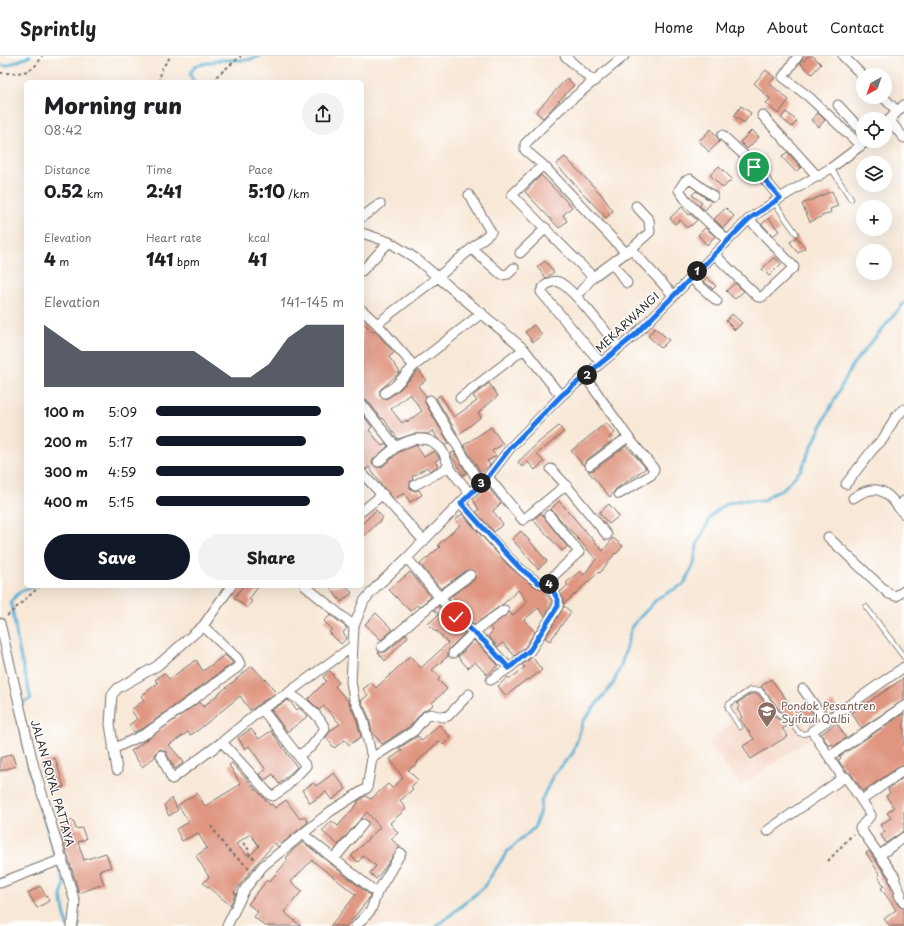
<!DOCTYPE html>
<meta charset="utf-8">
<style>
body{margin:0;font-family:"Playpen Sans",sans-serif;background:#f2f2f2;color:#202124;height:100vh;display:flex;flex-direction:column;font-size:15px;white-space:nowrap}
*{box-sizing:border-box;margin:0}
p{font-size:13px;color:#757577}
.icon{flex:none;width:22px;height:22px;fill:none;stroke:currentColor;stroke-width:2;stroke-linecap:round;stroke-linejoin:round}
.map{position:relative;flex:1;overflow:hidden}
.details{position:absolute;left:24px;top:24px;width:340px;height:508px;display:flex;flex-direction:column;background:#fff;border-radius:6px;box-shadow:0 4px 16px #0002}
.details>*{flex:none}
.needle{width:26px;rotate:220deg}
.controls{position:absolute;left:856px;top:12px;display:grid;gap:8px}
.controls a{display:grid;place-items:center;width:36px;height:36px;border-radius:50%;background:#fff;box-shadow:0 4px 16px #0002;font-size:20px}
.pin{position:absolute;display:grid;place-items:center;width:34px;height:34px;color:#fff;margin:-17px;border:2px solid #fff;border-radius:50%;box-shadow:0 1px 4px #0007}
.km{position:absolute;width:20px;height:20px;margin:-10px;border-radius:50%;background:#222;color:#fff;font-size:11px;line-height:20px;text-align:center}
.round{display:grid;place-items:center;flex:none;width:42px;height:42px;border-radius:21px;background:#f2f2f2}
.headline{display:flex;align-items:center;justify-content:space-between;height:68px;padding:0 20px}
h1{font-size:22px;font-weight:800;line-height:30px}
.figures{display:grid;grid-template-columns:repeat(3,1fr);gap:6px;height:68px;padding:4px 20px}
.figures div{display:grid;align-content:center}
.figures b{font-size:17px;font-weight:800}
.figures small{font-size:11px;font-weight:400}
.figures p{font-size:11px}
.chart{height:112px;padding:8px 20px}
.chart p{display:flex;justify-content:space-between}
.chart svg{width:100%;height:72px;margin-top:4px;fill:#111827;opacity:.7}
.button{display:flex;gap:8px;margin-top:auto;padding:8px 20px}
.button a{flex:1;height:46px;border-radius:24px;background:#111827;color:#fff;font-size:16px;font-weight:800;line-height:46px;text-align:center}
.button a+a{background:#f2f2f2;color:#202124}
ul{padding:0 20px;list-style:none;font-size:13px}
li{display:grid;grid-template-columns:64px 48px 1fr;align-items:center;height:30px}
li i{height:10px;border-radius:5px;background:#111827}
header{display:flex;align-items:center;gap:24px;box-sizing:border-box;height:56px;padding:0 20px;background:#fff;border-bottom:1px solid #e0e0e0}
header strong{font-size:19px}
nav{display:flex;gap:22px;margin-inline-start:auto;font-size:14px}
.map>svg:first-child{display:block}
</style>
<header>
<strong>Sprintly</strong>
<nav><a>Home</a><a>Map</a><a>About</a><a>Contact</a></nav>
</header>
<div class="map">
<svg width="904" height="870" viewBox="0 0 904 870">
<rect width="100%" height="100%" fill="#fff"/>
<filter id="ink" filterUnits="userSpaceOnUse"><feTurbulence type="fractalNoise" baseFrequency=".025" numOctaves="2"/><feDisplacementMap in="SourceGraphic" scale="8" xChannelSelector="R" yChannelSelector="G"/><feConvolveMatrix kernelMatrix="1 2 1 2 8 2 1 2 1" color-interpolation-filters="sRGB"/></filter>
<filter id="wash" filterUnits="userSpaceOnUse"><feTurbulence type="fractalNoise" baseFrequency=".012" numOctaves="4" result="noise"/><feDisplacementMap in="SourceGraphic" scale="16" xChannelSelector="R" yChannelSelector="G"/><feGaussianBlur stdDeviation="0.9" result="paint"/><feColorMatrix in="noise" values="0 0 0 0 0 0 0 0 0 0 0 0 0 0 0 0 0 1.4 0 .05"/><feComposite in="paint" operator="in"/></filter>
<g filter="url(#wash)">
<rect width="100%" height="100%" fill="#f8e8d7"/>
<path fill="#f4d3c0" d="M769,620L813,680L741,730L708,687L732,667L720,650L752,627L757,628Z"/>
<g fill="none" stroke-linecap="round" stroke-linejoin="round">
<path stroke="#54afd2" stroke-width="3" d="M0,9L6,10L30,0
M194,26L190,18L195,10L220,4H248L259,0
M20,648L31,643L19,594L11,545L21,535L34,530
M16,654L30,717L64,829L61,840L67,870
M437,870L483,832L507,796L534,772L540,755L541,745L554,718L573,697L583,665L613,628L621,610L632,570L658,542L684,528L694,508L697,489L711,460L725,448L743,444L763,445L772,438L782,434L801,414L825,362L853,308L904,247"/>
</g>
<g id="blocks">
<path fill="#df9580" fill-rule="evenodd" d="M808,0H813L821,8L812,18L801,8Z
M766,14L775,22L769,27L789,44L778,58L766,47L770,43L754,27Z
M567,22L574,29L543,62L536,56Z
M741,50L751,57L744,67L734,60Z
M786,56L797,65L792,71L781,62Z
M818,57L825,64L819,71L811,64Z
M711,73L720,85L709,96L699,85Z
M752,74L759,81L747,93L740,86Z
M787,96L801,111L796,116L782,101Z
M565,101L601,138L613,155L606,162L556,108Z
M719,110L732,123L723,132L710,119Z
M541,119L572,151L563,159L567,165L559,172L525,136Z
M696,135L712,146L705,154L699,150L702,147L692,139Z
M832,135L838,150L830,153L831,156L810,166L802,148Z
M682,151L689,159L690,158L697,164L691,170L690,169L687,172L680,164L675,168L670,162Z
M726,152L734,160L723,172L714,163Z
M769,162L779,175L773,180L762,168Z
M705,172L715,180L707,189L698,179Z
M797,181L805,192L798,197L790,186Z
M774,201L781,208L769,220L762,213Z
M545,205L554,216L546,222L537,211Z
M707,221L716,230L713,233L703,225Z
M735,227L744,235L735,243L726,235Z
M732,258L742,267L735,274L726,265Z
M362,266L373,276L375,275L394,297L389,301L400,316L380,334V340L383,343L388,342L399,334L419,314L426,324L418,330L426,340L425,347L449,387L446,389L437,382L433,374L428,378H413L398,383L383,362L382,363L367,344L362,342ZM410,338L422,355L407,366L406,364L402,367L391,353Z
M534,269L542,279L533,286L525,276Z
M655,272L669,284L661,292L648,280Z
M489,327L498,340L478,357L481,361L458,379L436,342L440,339L454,361L477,345L473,340Z
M362,358L372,371L369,374L382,390L386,387L388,390L373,404L372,407L376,411H382L399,396L415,390L416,389L424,401L434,395L438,400L439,403L435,405L438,410L430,415L427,411L412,421L413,423L410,426V432L414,435L419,434L422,439L410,446L404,437L394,443L383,431L369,411L367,413L362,411Z
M606,367L615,377L609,382L612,385L586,404L584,410L571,395Z
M559,370L564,376L537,398L544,406L535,414L528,406L522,411L518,406L539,386Z
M491,371L503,388L492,395L496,400L487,405L490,409L481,417L464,389Z
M626,390L646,412L616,433L610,441L588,415L594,414Z
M454,396L467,417L463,419L452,401L450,398Z
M487,430L501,447L493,455L503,468L494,476L476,456L479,454L473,443Z
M559,445L603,495L613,482L623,490L616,498L615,497L600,517L599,516L564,548L560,536L568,529L566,527L580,515L584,519L596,503L551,453Z
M609,448L619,460L609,468L599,457Z
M376,454L383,462L362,482V468Z
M541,457L567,491L562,495L533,464Z
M462,458L509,510L532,529L542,533L552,546L545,560L538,552L524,564L535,576L525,591L515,600L503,587L498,591L488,580L493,575L490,571L510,556L512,560L527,546L518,534L503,548L474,569L460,557L448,542L474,524L476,519L475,515L467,514L441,533L420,508L440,491L438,489L460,469L455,464Z
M521,475L547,505L538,513L512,483Z
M410,516L431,541L419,551L417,549L410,555L389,534Z
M243,530H259L249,543L252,545L247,552L234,542Z
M329,530H346L352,537L341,546Z
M439,550L451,565L465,577L449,593L448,600L432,614L440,621L438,624L447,633L432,647L433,649L429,652L422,656L410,670L382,688L372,676L369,661L361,645L368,639L363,633L371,627L376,632L410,600L421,612L448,587L437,575L436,576L428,568L439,558L434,554Z
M564,550L571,556L550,585L545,582Z
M376,557L393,574L381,584L365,568Z
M331,559L347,572L343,577L347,582L341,588L329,576L332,573L324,565Z
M406,578L408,581L385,605L378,596H386Z
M474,584L498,609L487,619L475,606L468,612L458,601Z
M225,599L233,607L144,672L134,676L129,669L137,663L131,654L144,644L141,640L158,627L155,624L164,617L169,623L196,604L203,615Z
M532,601L542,614L529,624L527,623L506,640L498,630L508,621L510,623L525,611L522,609Z
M252,610L265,624L266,623L276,637L250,654L240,640L197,675L190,679L188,676L169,689L184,706L175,713L166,696L161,693L156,696L155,701L142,711L131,695L199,646L203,651Z
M330,615L339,627L335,630L348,645L357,665L361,681L349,689L345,684L334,692L326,681L331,674L340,668L324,650L319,654L308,643L326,625L323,621Z
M904,622V644L861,672L852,657Z
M771,623L799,660L794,664L781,656L761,630Z
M751,638H758L776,662L788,669L782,673L788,680L751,703L743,690L754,683L740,663L742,661L737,653L740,651L737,647Z
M288,644L297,654L299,652L308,660L287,676L271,654Z
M833,646L836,651L827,657L824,652Z
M806,648L816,662L809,667L799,654Z
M904,657V708L863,735L851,718L846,715L838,704L841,702L840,700Z
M837,667L846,682L834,690L832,688L829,690L821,678Z
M439,669L451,681L443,689L439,685L417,706L418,707L408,714L418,724L411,731L413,733L400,745L406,753L390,767L398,777L391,783L400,791L376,823L370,817L376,810L363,800L358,806L351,800L380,771L367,756L338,789L322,775L332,765L338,770L358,747L357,746L365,740L371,743L388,728L392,732L403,722L390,703L402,695L399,692L418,680L422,685Z
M251,673L259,683L271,675L297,711L279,728L273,718L265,724L259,718L266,714L249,690L245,693L238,682Z
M12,698L16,710L0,715V702Z
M55,702L64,731L53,735L42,706Z
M232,707L270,749L272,748L275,752L286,744L300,763L304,760L308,766L278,791L275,787L257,807L234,836L236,838L230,849L203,827L209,821L196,800L207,792L198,777L182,785L176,773L189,766L178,749L197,737L205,750L241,728L229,709ZM250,778L259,790L249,801L236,788Z
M334,717L346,733L332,744L326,736L310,747L302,734L313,727L316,730Z
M904,721V775L886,787L881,779L885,776L880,769L891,762L887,757L894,752L886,740L890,737L888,733Z
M172,742L178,754L169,760L164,749Z
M73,764L76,773L82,772L86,783L78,786L84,804L106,797L111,811L99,815L104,828L79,837L61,778H63L60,768Z
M303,786L370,839L368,844L347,870H330L356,839L312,804L291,826L302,835L284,856L301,870H265L254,861L258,856L248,848L267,824L269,826L288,804L286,802L294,793Z
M869,795L888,822L894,842L899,850L904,853V870H890L884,863L896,854L881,832L884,830L878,820L880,819L866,797Z
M40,830L49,845L37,852L28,837Z"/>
</g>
</g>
<g filter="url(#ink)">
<use href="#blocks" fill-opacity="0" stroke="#736d67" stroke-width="1"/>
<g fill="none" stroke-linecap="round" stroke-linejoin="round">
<defs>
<path id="service" d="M831,112L851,143
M774,146L796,177
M866,551L904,601
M740,671L728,652L729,648L750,634H760L779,659L789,664L799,677L804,678L812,675"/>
<path id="minor" d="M565,0L594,26
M798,0L783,21L809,41L861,90
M843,0L863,20
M883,41L897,55
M838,49L863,76
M762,59L818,121
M889,64L904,82
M885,68L904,49
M722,79L745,100L780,142
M543,109L525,94V88L560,53L624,0
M713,140L690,123L685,125L679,134L688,147L727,184
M362,161L380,148
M362,177L389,186L415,202L524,293L556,334L562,339
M472,193L502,219L508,218L514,212
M631,193L650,176L649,164L636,150
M520,197L546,172
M714,198L758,241H762L794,211L749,163
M612,207L627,227
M362,215L389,186
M593,221L512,139L543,109L626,197
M691,222L717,245
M581,235L593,221L631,193L674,240
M362,254L377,268L414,310
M377,268L438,221L491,176L469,139
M601,307L541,236C543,229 554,222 561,227C578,238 605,275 619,292
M585,320L628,381L654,413L651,419L619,438
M385,337L395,330L414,310L482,257
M460,342L524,293
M430,344L480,428
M362,348L396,391C411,382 428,378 441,393C445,398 446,405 449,410C454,420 464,428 469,438
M378,406L396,391
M590,409L628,381
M551,413L566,429
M362,417L424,485
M488,421L523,464L566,429L607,479
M846,428L873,393L883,383L895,362L904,353
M415,429L449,411
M853,442C873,428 885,432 898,451
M904,445L898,451L904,458
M461,447C477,465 523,525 545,528L579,496L549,459
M362,455L383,438
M828,481L889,538L896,540L904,535
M407,502L456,561L485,586L509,612L530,595L558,550V544L548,527
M305,530L354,570
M0,567L34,711L75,846L73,866L71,870
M382,591L440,541L470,519
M453,597L474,576L504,554
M904,611L812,675L843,722L846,721L871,759L860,772L895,821L894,823L901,838L899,839L904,847
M491,624L509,612
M803,633L826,666
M288,637C301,644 320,659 325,673L311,691L299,699
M222,686L270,739L273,740L285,732L306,710L262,653
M113,693L147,677L238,611L240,608L237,602L203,570
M833,698L904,650
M161,699L172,723L222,686L262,653L288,637L353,590
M372,702L414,675L426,660L430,658L443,661L448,660L469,638
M117,714L110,668L112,639L118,632L157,610L203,570L231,530
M866,741L904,714
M767,775L843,722
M304,779L377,837
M880,799L904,781
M334,803L363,768
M0,827L63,803
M227,870L245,833L263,810L331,755L367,732L372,702L363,663L354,643L351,626L354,570L364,545L376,531L407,502L469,438L488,421L511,391L562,339L635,279L749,163L780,142L831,112L867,85
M356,870L371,854L377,837L401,797"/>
</defs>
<use href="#service" stroke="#736d67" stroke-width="6"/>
<use href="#minor" stroke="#736d67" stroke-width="11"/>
<path stroke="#736d67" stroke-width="2" stroke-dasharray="3 3" stroke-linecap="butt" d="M0,17C19,17 33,19 42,0
M159,26L162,12L171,0
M214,26L217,20L241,0
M7,560L40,530
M211,770L227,793L249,812
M243,787L250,795L249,798L256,804
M828,805L853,778"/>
<use href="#service" stroke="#fff" stroke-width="4.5"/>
<use href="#minor" stroke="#fff" stroke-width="9"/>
</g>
</g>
<g fill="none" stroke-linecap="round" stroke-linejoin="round" filter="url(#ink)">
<defs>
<path id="route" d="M456,561L485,586L509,612L530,594L558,550V544L548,526L539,527L520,512L502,493L461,447L488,421L511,391L562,339L635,279L749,163L780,142L754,111"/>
</defs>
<use href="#route" stroke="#fff" stroke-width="8"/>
<use href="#route" stroke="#1a73e8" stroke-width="5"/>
</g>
<defs>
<symbol id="school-pin" viewBox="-11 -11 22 30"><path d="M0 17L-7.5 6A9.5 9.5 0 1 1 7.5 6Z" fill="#8d6e63" stroke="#fff"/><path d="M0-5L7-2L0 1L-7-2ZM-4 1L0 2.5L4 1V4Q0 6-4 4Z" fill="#fff"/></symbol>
</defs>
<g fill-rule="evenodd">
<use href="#school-pin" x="756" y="644" width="22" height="30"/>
</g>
<g text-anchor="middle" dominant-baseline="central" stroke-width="3" stroke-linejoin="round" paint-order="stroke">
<g font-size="11" fill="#2b2b2b" stroke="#fff">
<text transform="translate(627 266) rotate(-43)">MEKARWANGI</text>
<text transform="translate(53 727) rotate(74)">JALAN ROYAL PATTAYA</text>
</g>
<g font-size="11" fill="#785e54" stroke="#fff" text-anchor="start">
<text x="781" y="649">Pondok Pesantren<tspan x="781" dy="13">Syifaul Qalbi</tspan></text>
</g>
</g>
</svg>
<div class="controls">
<a><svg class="needle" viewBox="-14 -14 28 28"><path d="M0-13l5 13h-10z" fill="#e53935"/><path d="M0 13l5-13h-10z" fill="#757577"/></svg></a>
<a><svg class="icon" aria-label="locate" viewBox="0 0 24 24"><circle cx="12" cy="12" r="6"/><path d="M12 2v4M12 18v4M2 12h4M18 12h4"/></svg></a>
<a><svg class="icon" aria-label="layers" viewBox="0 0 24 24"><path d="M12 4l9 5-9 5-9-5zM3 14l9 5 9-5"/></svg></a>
<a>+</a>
<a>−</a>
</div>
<div class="pin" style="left:754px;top:111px;background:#1e9e55"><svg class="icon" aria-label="arrive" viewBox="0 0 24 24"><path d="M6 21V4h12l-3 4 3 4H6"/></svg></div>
<div class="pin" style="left:456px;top:561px;background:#d93025"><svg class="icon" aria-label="check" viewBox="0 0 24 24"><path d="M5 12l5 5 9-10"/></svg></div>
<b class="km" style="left:697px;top:215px">1</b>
<b class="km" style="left:587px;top:319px">2</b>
<b class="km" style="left:481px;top:427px">3</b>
<b class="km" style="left:549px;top:528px">4</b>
<section class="details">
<div class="headline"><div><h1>Morning run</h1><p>08:42</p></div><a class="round"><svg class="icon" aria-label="share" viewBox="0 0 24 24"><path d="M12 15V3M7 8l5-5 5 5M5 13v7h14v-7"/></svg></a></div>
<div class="figures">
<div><p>Distance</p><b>0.52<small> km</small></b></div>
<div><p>Time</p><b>2:41</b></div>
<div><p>Pace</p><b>5:10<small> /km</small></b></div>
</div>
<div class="figures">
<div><p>Elevation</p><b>4<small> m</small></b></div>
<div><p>Heart rate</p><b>141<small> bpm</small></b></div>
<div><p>kcal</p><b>41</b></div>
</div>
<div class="chart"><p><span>Elevation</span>141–145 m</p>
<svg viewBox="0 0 160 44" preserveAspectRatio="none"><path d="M0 44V6L10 14L20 22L30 22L40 22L50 22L60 22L70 22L80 22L90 30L100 38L110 38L120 30L130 14L140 6L150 6L160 6V44z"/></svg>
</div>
<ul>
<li><b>100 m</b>5:09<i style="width:88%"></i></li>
<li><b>200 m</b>5:17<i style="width:80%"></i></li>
<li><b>300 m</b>4:59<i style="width:100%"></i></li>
<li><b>400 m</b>5:15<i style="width:82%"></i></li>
</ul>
<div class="button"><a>Save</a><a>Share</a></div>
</section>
</div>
